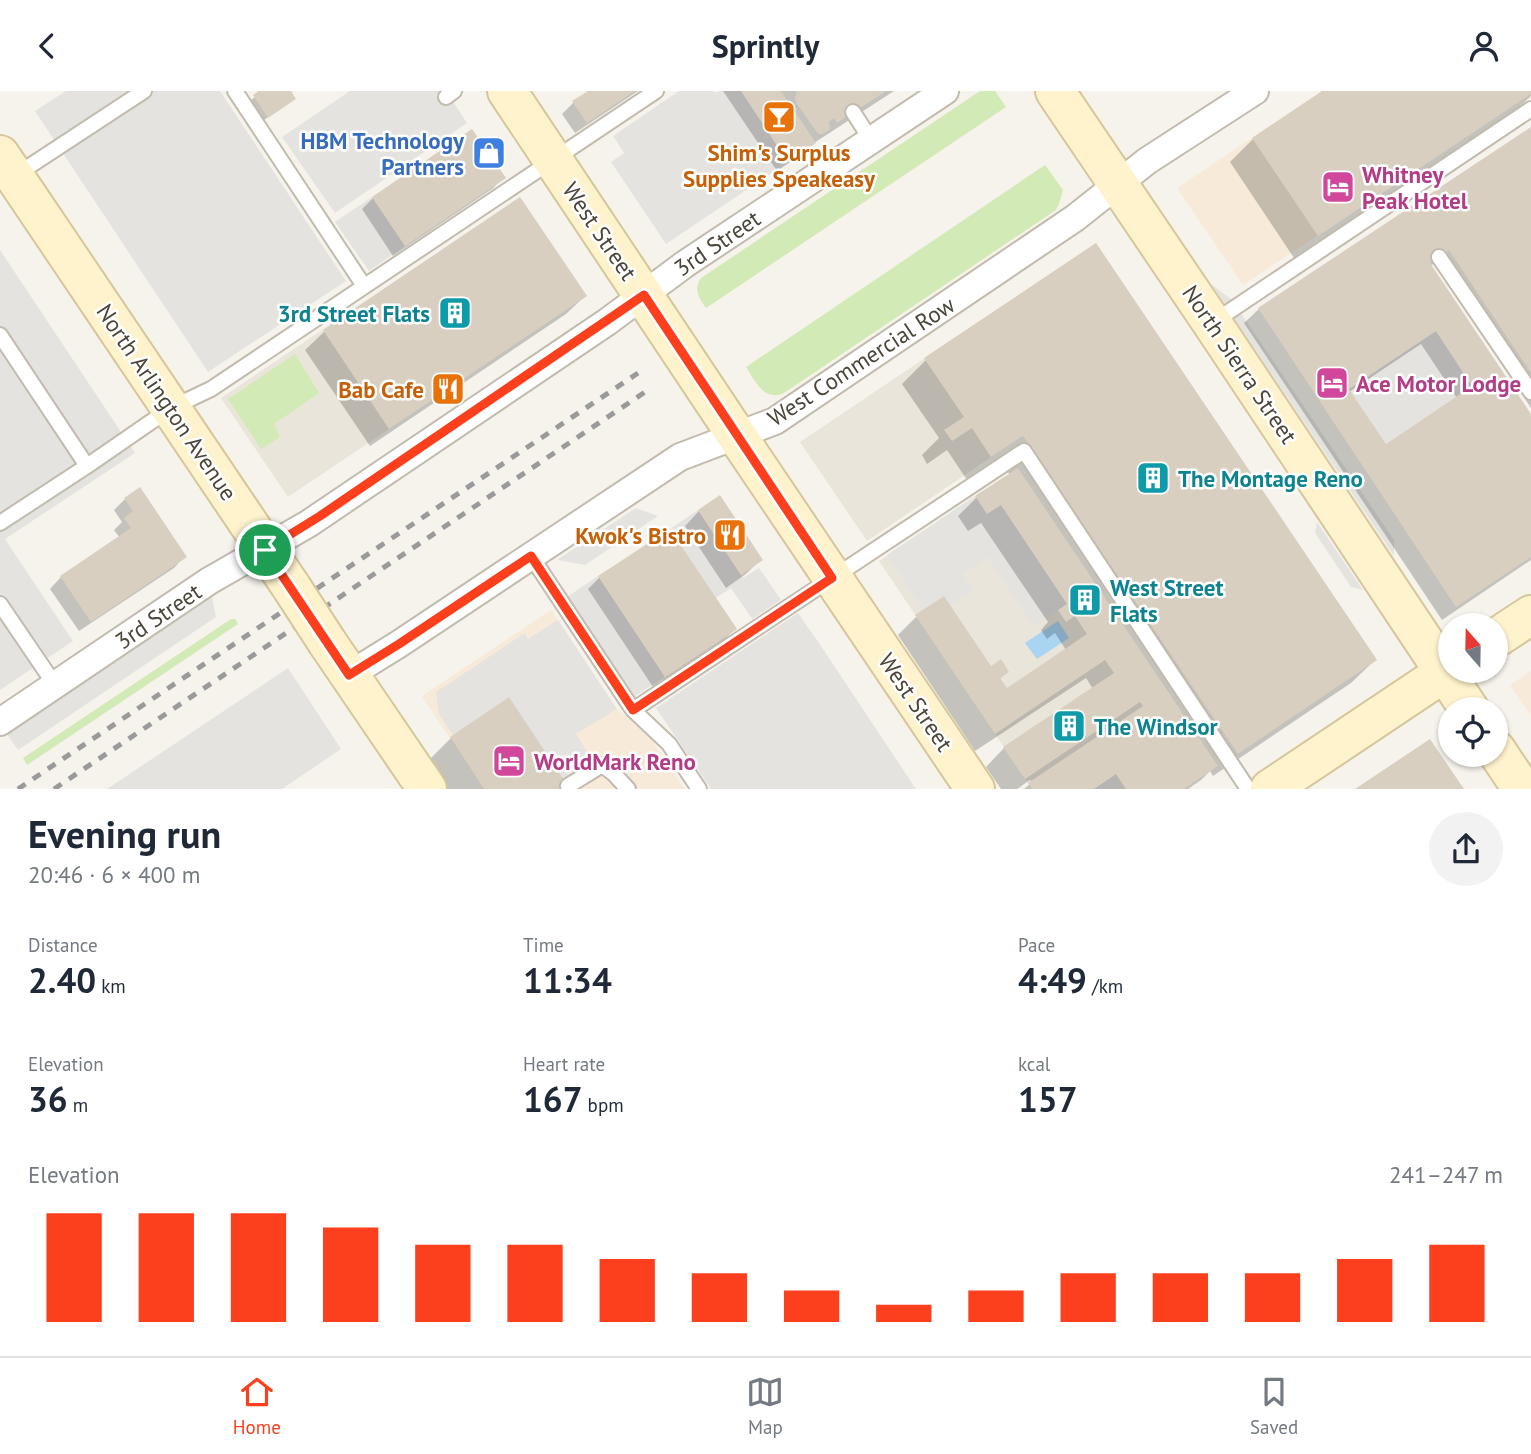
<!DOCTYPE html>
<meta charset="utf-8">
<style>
body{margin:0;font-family:"PT Sans",sans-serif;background:#f2f2f3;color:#1f2937;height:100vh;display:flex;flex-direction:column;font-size:26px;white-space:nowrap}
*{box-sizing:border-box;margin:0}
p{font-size:23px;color:#747a83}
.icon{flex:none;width:38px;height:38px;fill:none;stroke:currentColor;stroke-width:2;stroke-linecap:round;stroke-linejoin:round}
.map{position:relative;height:698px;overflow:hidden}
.panel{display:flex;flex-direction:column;background:#fff;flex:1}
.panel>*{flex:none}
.needle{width:46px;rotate:340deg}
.buttons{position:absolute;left:1438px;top:522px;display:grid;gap:14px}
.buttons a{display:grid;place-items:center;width:70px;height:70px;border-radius:50%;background:#fff;box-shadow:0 2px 5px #0004;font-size:35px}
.pin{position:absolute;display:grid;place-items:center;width:60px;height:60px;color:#fff;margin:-30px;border:4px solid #fff;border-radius:50%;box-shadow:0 2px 7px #0007}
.round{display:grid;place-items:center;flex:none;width:74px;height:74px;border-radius:37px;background:#f2f2f3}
.head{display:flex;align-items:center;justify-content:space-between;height:119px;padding:0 28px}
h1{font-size:38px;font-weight:700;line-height:52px}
.figures{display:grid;grid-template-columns:repeat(3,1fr);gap:10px;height:119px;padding:7px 28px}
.figures div{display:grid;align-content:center}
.figures b{font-size:35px;font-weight:700}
.figures small{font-size:19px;font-weight:400}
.figures p{font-size:19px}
.chart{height:196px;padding:14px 28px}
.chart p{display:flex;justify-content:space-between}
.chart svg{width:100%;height:126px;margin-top:7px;stroke:#fc3f1d;stroke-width:6}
header{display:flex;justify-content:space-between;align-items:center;height:91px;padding:0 28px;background:#fff;font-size:32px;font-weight:700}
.dock{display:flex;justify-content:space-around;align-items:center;height:98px;border-top:2px solid #e0e1e3;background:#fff;font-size:19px;color:#747a83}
.dock a{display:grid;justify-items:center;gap:4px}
.dock .current{color:#fc3f1d}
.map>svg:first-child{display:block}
</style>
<header><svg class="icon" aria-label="back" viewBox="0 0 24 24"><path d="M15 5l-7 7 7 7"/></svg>Sprintly<svg class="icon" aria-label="person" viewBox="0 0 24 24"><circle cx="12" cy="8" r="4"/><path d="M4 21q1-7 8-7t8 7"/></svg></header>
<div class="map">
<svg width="1531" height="698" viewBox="0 0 1531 698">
<rect width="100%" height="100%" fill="#f6f3ec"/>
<path fill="#eae5da" d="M520,106L587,205L288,406L221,307Z
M1096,152L1377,569L1238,663L1023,345L867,450L800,351Z
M1018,377L1218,675L1184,698H1032L879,470Z"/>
<path fill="#f7ead8" d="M1322,0H1531V3L1243,194L1177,97Z
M551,519L617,618L651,648L685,698H484L422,605Z
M1531,580V625L1510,594Z"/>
<path fill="#d2eab5" d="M980,0H995L1006,16L706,217C699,208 693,198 701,187Z
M1045,74L1063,99L1059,113L1056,119L784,302C764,311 755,290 746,276Z
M295,263L319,302L274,333L280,346L261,358L228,308Z
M231,528H235L238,533L27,674L23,667Z"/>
<path fill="#e5e3e0" d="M66,0H220L346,190L208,281L35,20Z
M350,0H446L467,32L335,122L282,46Z
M679,0H714L715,2L718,0H741L788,71L666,153L611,71L624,62L613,45Z
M372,106L405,155L369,180L335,131Z
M0,159L135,362L5,448L73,550L0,599Z
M1211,193L1232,209L1394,449V465Z
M1436,240L1472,295L1386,353L1349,298Z
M975,405L987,423L1001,414L1067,513L1034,536L988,466L963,483L973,499L950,514L943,505L923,519L887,464Z
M636,417L658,425L585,474L557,469Z
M698,419L743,487L759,477L781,509L752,528L731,497L716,507L670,438Z
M1317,431L1363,499L1351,496L1315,442Z
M598,485L665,586L627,610L561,510Z
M209,490L216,526L18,659L0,633Z
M798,522L819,552L916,698H711L656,617Z
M558,529L617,618L576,643L587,661L602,674L569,695L488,698L439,623L436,601L525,542L528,548Z
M288,577L341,658L282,698H107Z
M1116,683L1126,698H1094Z"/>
<path fill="#a9d4f2" d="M1058,530L1069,547L1037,568L1025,552Z"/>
<path fill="#0003" fill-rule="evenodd" d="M263,0H289L290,11L264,29L251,9Z
M591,0H638L575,42L562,23L573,12Z
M723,0H894L814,52L803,63L777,80Z
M1326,0H1531V5L1516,19L1294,167L1230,71L1253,48Z
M1531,38V317L1476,234L1478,231L1456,197L1452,199L1435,172L1430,175L1531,326V469L1442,529L1244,232L1259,218ZM1421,253L1457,307L1385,355L1349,301Z
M503,87L492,98L393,165L362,118L373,107Z
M520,109L585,205L566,223L370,355L305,259L324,241Z
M926,269L1375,569L1351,592L1213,685L1210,680L1201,689L1188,698H1024L1032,691L1030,689L1017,698H1001L986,676L1004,657L1093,598L1086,587L975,660L898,544L916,526L990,577L1007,581L999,588L1006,599L1066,559L1055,542L1047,548L1041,539L1048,531L981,432L968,440L958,425L976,407L1010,384L998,367L967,389L947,359L927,373L922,364L939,347L902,293Z
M125,408L185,465L174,477L79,540L50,498L61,486L120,447L114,439L122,431L114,419Z
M699,420L760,469L746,483L726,497L685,435Z
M670,440L735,538L721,552L653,596L588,498L599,487Z
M451,647L568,698H448L429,669Z"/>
<path fill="#d8cfc1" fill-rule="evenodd" d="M259,0H291L296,8L268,27L253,4Z
M588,0H635L587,32L572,10Z
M741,0H781L816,52L788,71Z
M795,0H886L837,32L834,27L829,31L830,38L823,43H819L816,40L795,10V5L797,3Z
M1322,0H1531V3L1318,145L1252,47Z
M1531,36V282L1449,159L1430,172L1531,323V466L1456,516L1258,217ZM1436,240L1472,295L1386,353L1349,298Z
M472,38L506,87L405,155L372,106Z
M520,106L587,205L389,338L323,239Z
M1096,152L1377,569L1238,663L1023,345L991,366L972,337L952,350L944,339L964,326L924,267Z
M1018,377L1218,675L1184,698H1126L1116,683L1094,698H1032L1028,692L1143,615L1140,611L1025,688L1003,656L1114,582L1105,569L995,643L915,524L944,505L991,575L1001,568L1009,581L1000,587L1007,597L1087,543L1075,525L1066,531L1058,519L1067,513L1001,414L987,423L975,405Z
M140,396L187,466L91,531L60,485L131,437L124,427L133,420L124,407Z
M720,404L763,469L741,484L698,419Z
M670,438L737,538L665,586L598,485Z
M509,606L570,698H484L450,646Z
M1430,648L1464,698H1355Z"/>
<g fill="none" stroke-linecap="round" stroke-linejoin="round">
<defs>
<path id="lane" d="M235,0L364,195
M446,6L454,0
M853,21L871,49
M16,84L144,0
M1439,166L1531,301
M1212,232L1531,18
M0,244L87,375
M0,432L87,375L171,317L211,298L656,0
M531,465L633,619
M0,513L55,594
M568,695L602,674L613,682L628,698
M699,698L669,653L633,619L1024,360L1248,698"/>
<path id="street" d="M349,584L399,553L680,366L775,330L1075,127L1147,70L1255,0
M0,631L209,490L308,433L607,231L685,173L945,0"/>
<path id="secondary" d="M507,0L737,345L975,698
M1055,0L1212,232L1469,618
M0,64L292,497
M1496,547L1531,524
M327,551L427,698
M1496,659L1522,698
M1270,698L1451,577"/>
</defs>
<use href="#lane" stroke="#c2bbae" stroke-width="18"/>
<use href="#street" stroke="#c2bbae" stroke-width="30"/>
<use href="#secondary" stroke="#d6c79b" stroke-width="42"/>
<use href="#lane" stroke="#fff" stroke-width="14"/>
<use href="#street" stroke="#fff" stroke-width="26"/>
<use href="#secondary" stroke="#fff3cd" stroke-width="38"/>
<path stroke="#9a9a9a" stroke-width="5" stroke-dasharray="9 9" stroke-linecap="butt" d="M18,698L638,282
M54,698L648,299"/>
<defs>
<path id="secondary-bridge" d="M292,497L327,551"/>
</defs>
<use href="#secondary-bridge" stroke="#d6c79b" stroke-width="42" stroke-linecap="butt"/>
<use href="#secondary-bridge" stroke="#fff3cd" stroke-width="38"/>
</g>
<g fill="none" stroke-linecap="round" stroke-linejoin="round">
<defs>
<path id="route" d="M644,204L832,487L633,619L531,465L399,553L349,584L265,459L320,425Z"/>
</defs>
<use href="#route" stroke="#fff" stroke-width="14"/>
<use href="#route" stroke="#fc3f1d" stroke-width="9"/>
</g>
<defs>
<symbol id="bar-square" viewBox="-11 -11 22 22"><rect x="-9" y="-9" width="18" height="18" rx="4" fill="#e8710a" stroke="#fff"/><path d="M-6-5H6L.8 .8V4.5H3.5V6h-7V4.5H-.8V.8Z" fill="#fff"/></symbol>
<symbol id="shop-square" viewBox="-11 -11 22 22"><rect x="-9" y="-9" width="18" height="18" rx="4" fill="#3f7fe0" stroke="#fff"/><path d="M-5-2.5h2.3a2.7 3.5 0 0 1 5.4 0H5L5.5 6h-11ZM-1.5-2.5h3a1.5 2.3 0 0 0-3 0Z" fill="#fff"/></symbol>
<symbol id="hotel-square" viewBox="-11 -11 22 22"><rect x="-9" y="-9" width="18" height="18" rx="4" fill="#d1479c" stroke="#fff"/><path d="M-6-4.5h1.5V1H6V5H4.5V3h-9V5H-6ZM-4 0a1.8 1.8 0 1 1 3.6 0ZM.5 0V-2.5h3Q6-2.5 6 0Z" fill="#fff"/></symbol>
<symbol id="building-square" viewBox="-11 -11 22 22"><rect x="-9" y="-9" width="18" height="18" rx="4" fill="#0f9aa8" stroke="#fff"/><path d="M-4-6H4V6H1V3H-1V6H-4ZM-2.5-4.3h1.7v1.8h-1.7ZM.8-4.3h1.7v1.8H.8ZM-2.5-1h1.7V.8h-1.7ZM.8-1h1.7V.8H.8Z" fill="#fff"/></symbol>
<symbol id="restaurant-square" viewBox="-11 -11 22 22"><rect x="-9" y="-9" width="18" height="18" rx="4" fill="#e8710a" stroke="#fff"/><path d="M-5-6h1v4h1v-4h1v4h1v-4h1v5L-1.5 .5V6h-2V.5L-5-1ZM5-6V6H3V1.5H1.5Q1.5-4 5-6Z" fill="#fff"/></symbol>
</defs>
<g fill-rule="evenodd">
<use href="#bar-square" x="760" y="7" width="38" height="38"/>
<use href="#shop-square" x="470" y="43" width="38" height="38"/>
<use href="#hotel-square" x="1319" y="77" width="38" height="38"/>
<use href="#building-square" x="436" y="203" width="38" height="38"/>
<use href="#hotel-square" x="1313" y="273" width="38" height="38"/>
<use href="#restaurant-square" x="429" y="279" width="38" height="38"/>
<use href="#building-square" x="1134" y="368" width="38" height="38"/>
<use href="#restaurant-square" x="711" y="425" width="38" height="38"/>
<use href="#building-square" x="1066" y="490" width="38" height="38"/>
<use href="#building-square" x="1050" y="616" width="38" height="38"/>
<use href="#hotel-square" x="490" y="651" width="38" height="38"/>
</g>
<g text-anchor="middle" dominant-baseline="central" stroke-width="5" stroke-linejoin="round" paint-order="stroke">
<g font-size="23" font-weight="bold" fill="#366cbe" stroke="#fff" text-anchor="end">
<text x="464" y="49">HBM Technology<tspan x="464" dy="26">Partners</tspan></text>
</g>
<g font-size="23" font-weight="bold" fill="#c56008" stroke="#fff" text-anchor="end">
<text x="779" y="61" text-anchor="middle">Shim's Surplus<tspan x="779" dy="26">Supplies Speakeasy</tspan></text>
<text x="424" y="298">Bab Cafe</text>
<text x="706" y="444">Kwok's Bistro</text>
</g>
<g font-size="23" font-weight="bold" fill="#b23c85" stroke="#fff" text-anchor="start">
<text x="1362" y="83">Whitney<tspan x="1362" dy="26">Peak Hotel</tspan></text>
<text x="1356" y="292">Ace Motor Lodge</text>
<text x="534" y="670">WorldMark Reno</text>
</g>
<g font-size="23" fill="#4b4439" stroke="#fff">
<text transform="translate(600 140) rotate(56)">West Street</text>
<text transform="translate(717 152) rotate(-34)">3rd Street</text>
<text transform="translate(861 270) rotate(-33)">West Commercial Row</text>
<text transform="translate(1240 273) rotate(56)">North Sierra Street</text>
<text transform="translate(167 311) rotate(56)">North Arlington Avenue</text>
<text transform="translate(158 525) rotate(-34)">3rd Street</text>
<text transform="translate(916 611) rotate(56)">West Street</text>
</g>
<g font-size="23" font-weight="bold" fill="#0d838f" stroke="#fff" text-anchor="start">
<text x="430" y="222" text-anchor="end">3rd Street Flats</text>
<text x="1178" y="387">The Montage Reno</text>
<text x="1110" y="496">West Street<tspan x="1110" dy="26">Flats</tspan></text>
<text x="1094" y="635">The Windsor</text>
</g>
</g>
</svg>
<div class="buttons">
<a><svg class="needle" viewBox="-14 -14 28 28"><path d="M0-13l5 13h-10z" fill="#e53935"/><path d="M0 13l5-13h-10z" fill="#747a83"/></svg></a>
<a><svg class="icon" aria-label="locate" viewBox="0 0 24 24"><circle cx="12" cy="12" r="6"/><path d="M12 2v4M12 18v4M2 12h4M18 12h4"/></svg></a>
</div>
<div class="pin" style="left:265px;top:459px;background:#1e9e55"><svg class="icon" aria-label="arrive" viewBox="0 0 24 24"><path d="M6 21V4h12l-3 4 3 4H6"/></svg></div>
</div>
<section class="panel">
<div class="head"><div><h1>Evening run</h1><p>20:46 · 6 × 400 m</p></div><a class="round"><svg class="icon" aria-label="share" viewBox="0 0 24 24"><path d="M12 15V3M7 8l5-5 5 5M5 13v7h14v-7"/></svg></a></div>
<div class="figures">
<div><p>Distance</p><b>2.40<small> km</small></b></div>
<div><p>Time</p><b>11:34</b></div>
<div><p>Pace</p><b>4:49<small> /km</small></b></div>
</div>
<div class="figures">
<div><p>Elevation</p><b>36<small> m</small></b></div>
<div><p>Heart rate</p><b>167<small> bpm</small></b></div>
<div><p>kcal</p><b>157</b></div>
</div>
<div class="chart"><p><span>Elevation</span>241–247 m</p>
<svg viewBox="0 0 160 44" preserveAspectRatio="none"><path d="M5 44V6M15 44V6M25 44V6M35 44V11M45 44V17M55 44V17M65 44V22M75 44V27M85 44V33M95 44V38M105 44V33M115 44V27M125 44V27M135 44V27M145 44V22M155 44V17"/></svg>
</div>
</section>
<nav class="dock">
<a class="current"><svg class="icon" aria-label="home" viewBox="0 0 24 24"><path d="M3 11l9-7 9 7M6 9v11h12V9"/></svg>Home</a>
<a><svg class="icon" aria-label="map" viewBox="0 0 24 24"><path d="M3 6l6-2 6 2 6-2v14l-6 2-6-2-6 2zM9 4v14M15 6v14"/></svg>Map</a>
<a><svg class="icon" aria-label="saved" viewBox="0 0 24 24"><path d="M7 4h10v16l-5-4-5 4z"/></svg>Saved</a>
</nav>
